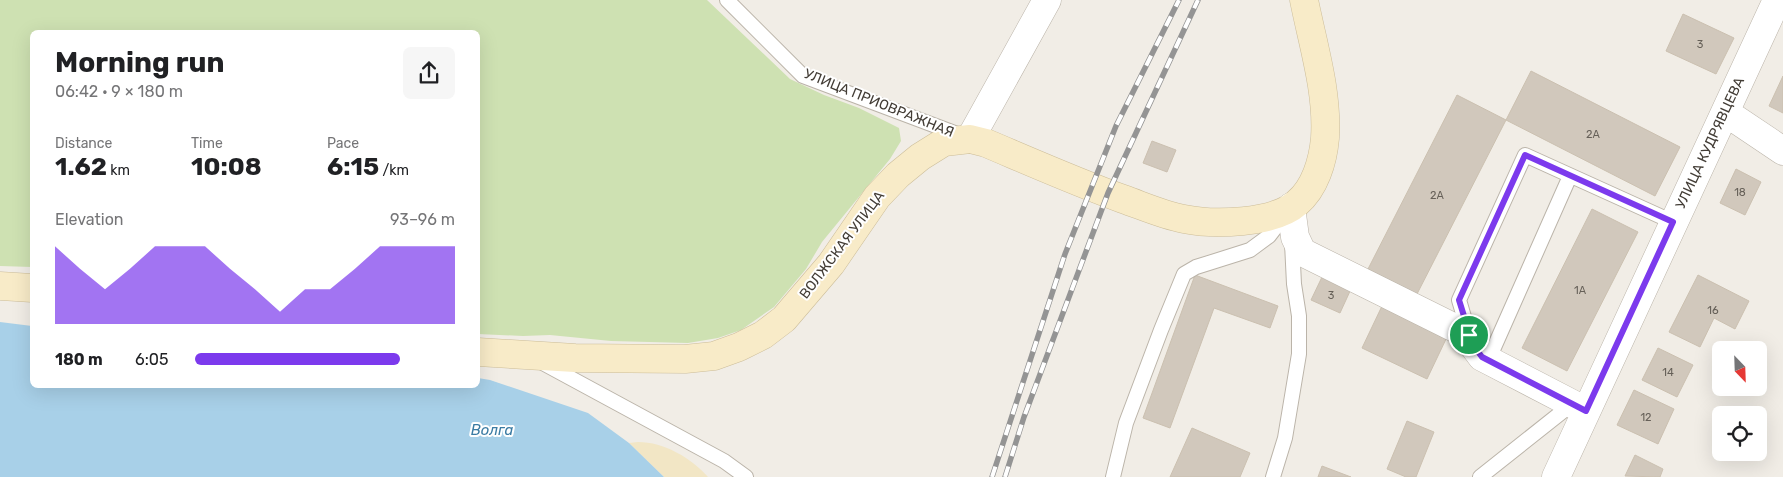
<!DOCTYPE html>
<meta charset="utf-8">
<style>
body{margin:0;font-family:Rubik,sans-serif;background:#f6f6f6;color:#202124;height:100vh;display:flex;flex-direction:column;font-size:19px;white-space:nowrap}
*{box-sizing:border-box;margin:0}
p{font-size:16px;color:#757577}
.icon{flex:none;width:28px;height:28px;fill:none;stroke:currentColor;stroke-width:2;stroke-linecap:round;stroke-linejoin:round}
.map{position:relative;flex:1;overflow:hidden}
.details{position:absolute;left:30px;top:30px;width:450px;height:358px;display:flex;flex-direction:column;background:#fff;border-radius:8px;box-shadow:0 5px 20px #0002}
.details>*{flex:none}
.needle{width:32px;rotate:157deg}
.tools{position:absolute;left:1712px;top:341px;display:grid;gap:10px}
.tools a{display:grid;place-items:center;width:55px;height:55px;border-radius:8px;background:#fff;box-shadow:0 5px 20px #0002;font-size:25px}
.pin{position:absolute;display:grid;place-items:center;width:42px;height:42px;color:#fff;margin:-21px;border:2px solid #fff;border-radius:50%;box-shadow:0 1px 5px #0007}
.round{display:grid;place-items:center;flex:none;width:52px;height:52px;border-radius:8px;background:#f6f6f6}
.overview{display:flex;align-items:center;justify-content:space-between;height:85px;padding:0 25px}
h1{font-size:28px;font-weight:700;line-height:38px}
.stats{display:grid;grid-template-columns:repeat(3,1fr);gap:8px;height:85px;padding:5px 25px}
.stats div{display:grid;align-content:center}
.stats b{font-size:25px;font-weight:700}
.stats small{font-size:14px;font-weight:400}
.stats p{font-size:14px}
.chart{height:140px;padding:10px 25px}
.chart p{display:flex;justify-content:space-between}
.chart svg{width:100%;height:90px;margin-top:5px;fill:#7c3aed;opacity:.7}
ul{padding:0 25px;list-style:none;font-size:16px}
li{display:grid;grid-template-columns:80px 60px 1fr;align-items:center;height:38px}
li i{height:12px;border-radius:6px;background:#7c3aed}
.map>svg:first-child{display:block}
</style>
<div class="map">
<svg width="1783" height="477" viewBox="0 0 1783 477">
<rect width="100%" height="100%" fill="#f1ede6"/>
<path fill="#cee1b2" d="M0,0H707L790,79L824,95L859,108L899,128L901,141L890,159L822,242L806,269L774,307L741,330L718,338L688,343L611,341L550,335L523,336L478,334V32H32V267L0,266Z"/>
<path fill="#f2e6c5" d="M638,442C664,442 691,458 708,477H664L629,443Z"/>
<path fill="#a8d0e8" d="M0,322L32,326V385H478V378L490,380L588,413L629,443L664,477H0Z"/>
<path fill="#d1c8bc" stroke="#cbc0b0" d="M1683,14L1734,38L1716,74L1666,51Z
M1531,71L1680,147L1655,196L1506,120Z
M1783,76V113L1769,106Z
M1457,95L1506,120L1417,294L1368,269Z
M1152,141L1176,150L1167,172L1143,163Z
M1736,169L1761,182L1745,215L1720,203Z
M1592,209L1638,232L1567,371L1522,348Z
M1195,275L1278,306L1270,328L1214,308L1170,428L1143,418Z
M1698,275L1749,301L1735,329L1714,318L1700,347L1669,332Z
M1322,277L1351,289L1340,313L1311,300Z
M1382,306L1447,337L1427,379L1362,348Z
M1658,348L1693,365L1677,397L1642,380Z
M1634,390L1674,409L1658,444L1617,425Z
M1407,421L1434,432L1416,477H1406L1387,469Z
M1192,428L1250,453L1240,477H1170Z
M1635,455L1663,469L1660,477L1625,476Z
M1322,466L1351,477H1318Z"/>
<g fill="none" stroke-linecap="round" stroke-linejoin="round">
<defs>
<path id="lane" d="M727,0L803,76L960,135
M1469,334L1459,300L1525,155L1673,222
M1488,361L1570,176
M541,362L724,461L746,477
M1113,477L1126,423L1161,330L1184,274L1196,267L1250,250L1269,236L1286,214
M1273,477L1285,438L1299,354V316L1294,284L1292,243
M1480,477L1572,404"/>
<path id="street" d="M1725,112L1783,151
M970,139L1047,0
M1291,207L1295,237L1302,252L1469,335L1473,345L1482,357L1586,411
M1556,477L1777,0"/>
<path id="secondary" d="M0,286L32,288
M478,352L575,358L685,359L714,356L739,347L763,335L784,319L831,264L877,197L898,175L920,157L944,142L970,139L986,143C1031,162 1076,182 1123,199C1143,206 1163,215 1184,219C1213,225 1274,224 1297,203C1315,188 1323,161 1325,138C1328,92 1313,45 1304,0"/>
</defs>
<use href="#lane" stroke="#bbb4a9" stroke-width="16"/>
<use href="#street" stroke="#bbb4a9" stroke-width="29"/>
<use href="#secondary" stroke="#ccbd99" stroke-width="29"/>
<use href="#lane" stroke="#fff" stroke-width="14"/>
<use href="#street" stroke="#fff" stroke-width="28"/>
<use href="#secondary" stroke="#f8ebc8" stroke-width="28"/>
<defs>
<path id="rail" d="M992,477L1065,254L1116,126L1179,0
M1005,477L1024,417L1108,193L1198,0"/>
</defs>
<use href="#rail" stroke="#949494" stroke-width="5.5"/>
<use href="#rail" stroke="#fff" stroke-width="4" stroke-dasharray="11" stroke-linecap="butt"/>
</g>
<g fill="none" stroke-linecap="round" stroke-linejoin="round">
<defs>
<path id="route" d="M1525,155L1673,222L1586,411L1482,357L1473,345L1459,300Z"/>
</defs>
<use href="#route" stroke="#fff" stroke-width="10"/>
<use href="#route" stroke="#7c3aed" stroke-width="6"/>
</g>
<g text-anchor="middle" dominant-baseline="central" stroke-width="4" stroke-linejoin="round" paint-order="stroke">
<g font-size="11" fill="#666058">
<text x="1700" y="44">3</text>
<text x="1593" y="134">2А</text>
<text x="1740" y="192">18</text>
<text x="1437" y="195">2А</text>
<text x="1580" y="290">1А</text>
<text x="1331" y="295">3</text>
<text x="1713" y="310">16</text>
<text x="1668" y="372">14</text>
<text x="1646" y="417">12</text>
</g>
<g font-size="14" fill="#433d36" stroke="#fff">
<text transform="translate(879 103) rotate(22)">УЛИЦА ПРИОВРАЖНАЯ</text>
<text transform="translate(1710 143) rotate(-65)">УЛИЦА КУДРЯВЦЕВА</text>
<text transform="translate(842 245) rotate(-53)">ВОЛЖСКАЯ УЛИЦА</text>
</g>
<g font-size="15" font-style="italic" fill="#3b7ba3" stroke="#fff">
<text x="492" y="430">Волга</text>
</g>
</g>
</svg>
<div class="tools">
<a><svg class="needle" viewBox="-14 -14 28 28"><path d="M0-13l5 13h-10z" fill="#e53935"/><path d="M0 13l5-13h-10z" fill="#757577"/></svg></a>
<a><svg class="icon" aria-label="locate" viewBox="0 0 24 24"><circle cx="12" cy="12" r="6"/><path d="M12 2v4M12 18v4M2 12h4M18 12h4"/></svg></a>
</div>
<div class="pin" style="left:1469px;top:335px;background:#1e9e55"><svg class="icon" aria-label="arrive" viewBox="0 0 24 24"><path d="M6 21V4h12l-3 4 3 4H6"/></svg></div>
<section class="details">
<div class="overview"><div><h1>Morning run</h1><p>06:42 · 9 × 180 m</p></div><a class="round"><svg class="icon" aria-label="share" viewBox="0 0 24 24"><path d="M12 15V3M7 8l5-5 5 5M5 13v7h14v-7"/></svg></a></div>
<div class="stats">
<div><p>Distance</p><b>1.62<small> km</small></b></div>
<div><p>Time</p><b>10:08</b></div>
<div><p>Pace</p><b>6:15<small> /km</small></b></div>
</div>
<div class="chart"><p><span>Elevation</span>93–96 m</p>
<svg viewBox="0 0 160 44" preserveAspectRatio="none"><path d="M0 44V6L10 17L20 27L30 17L40 6L50 6L60 6L70 17L80 27L90 38L100 27L110 27L120 17L130 6L140 6L150 6L160 6V44z"/></svg>
</div>
<ul>
<li><b>180 m</b>6:05<i style="width:79%"></i></li>
</ul>
</section>
</div>
